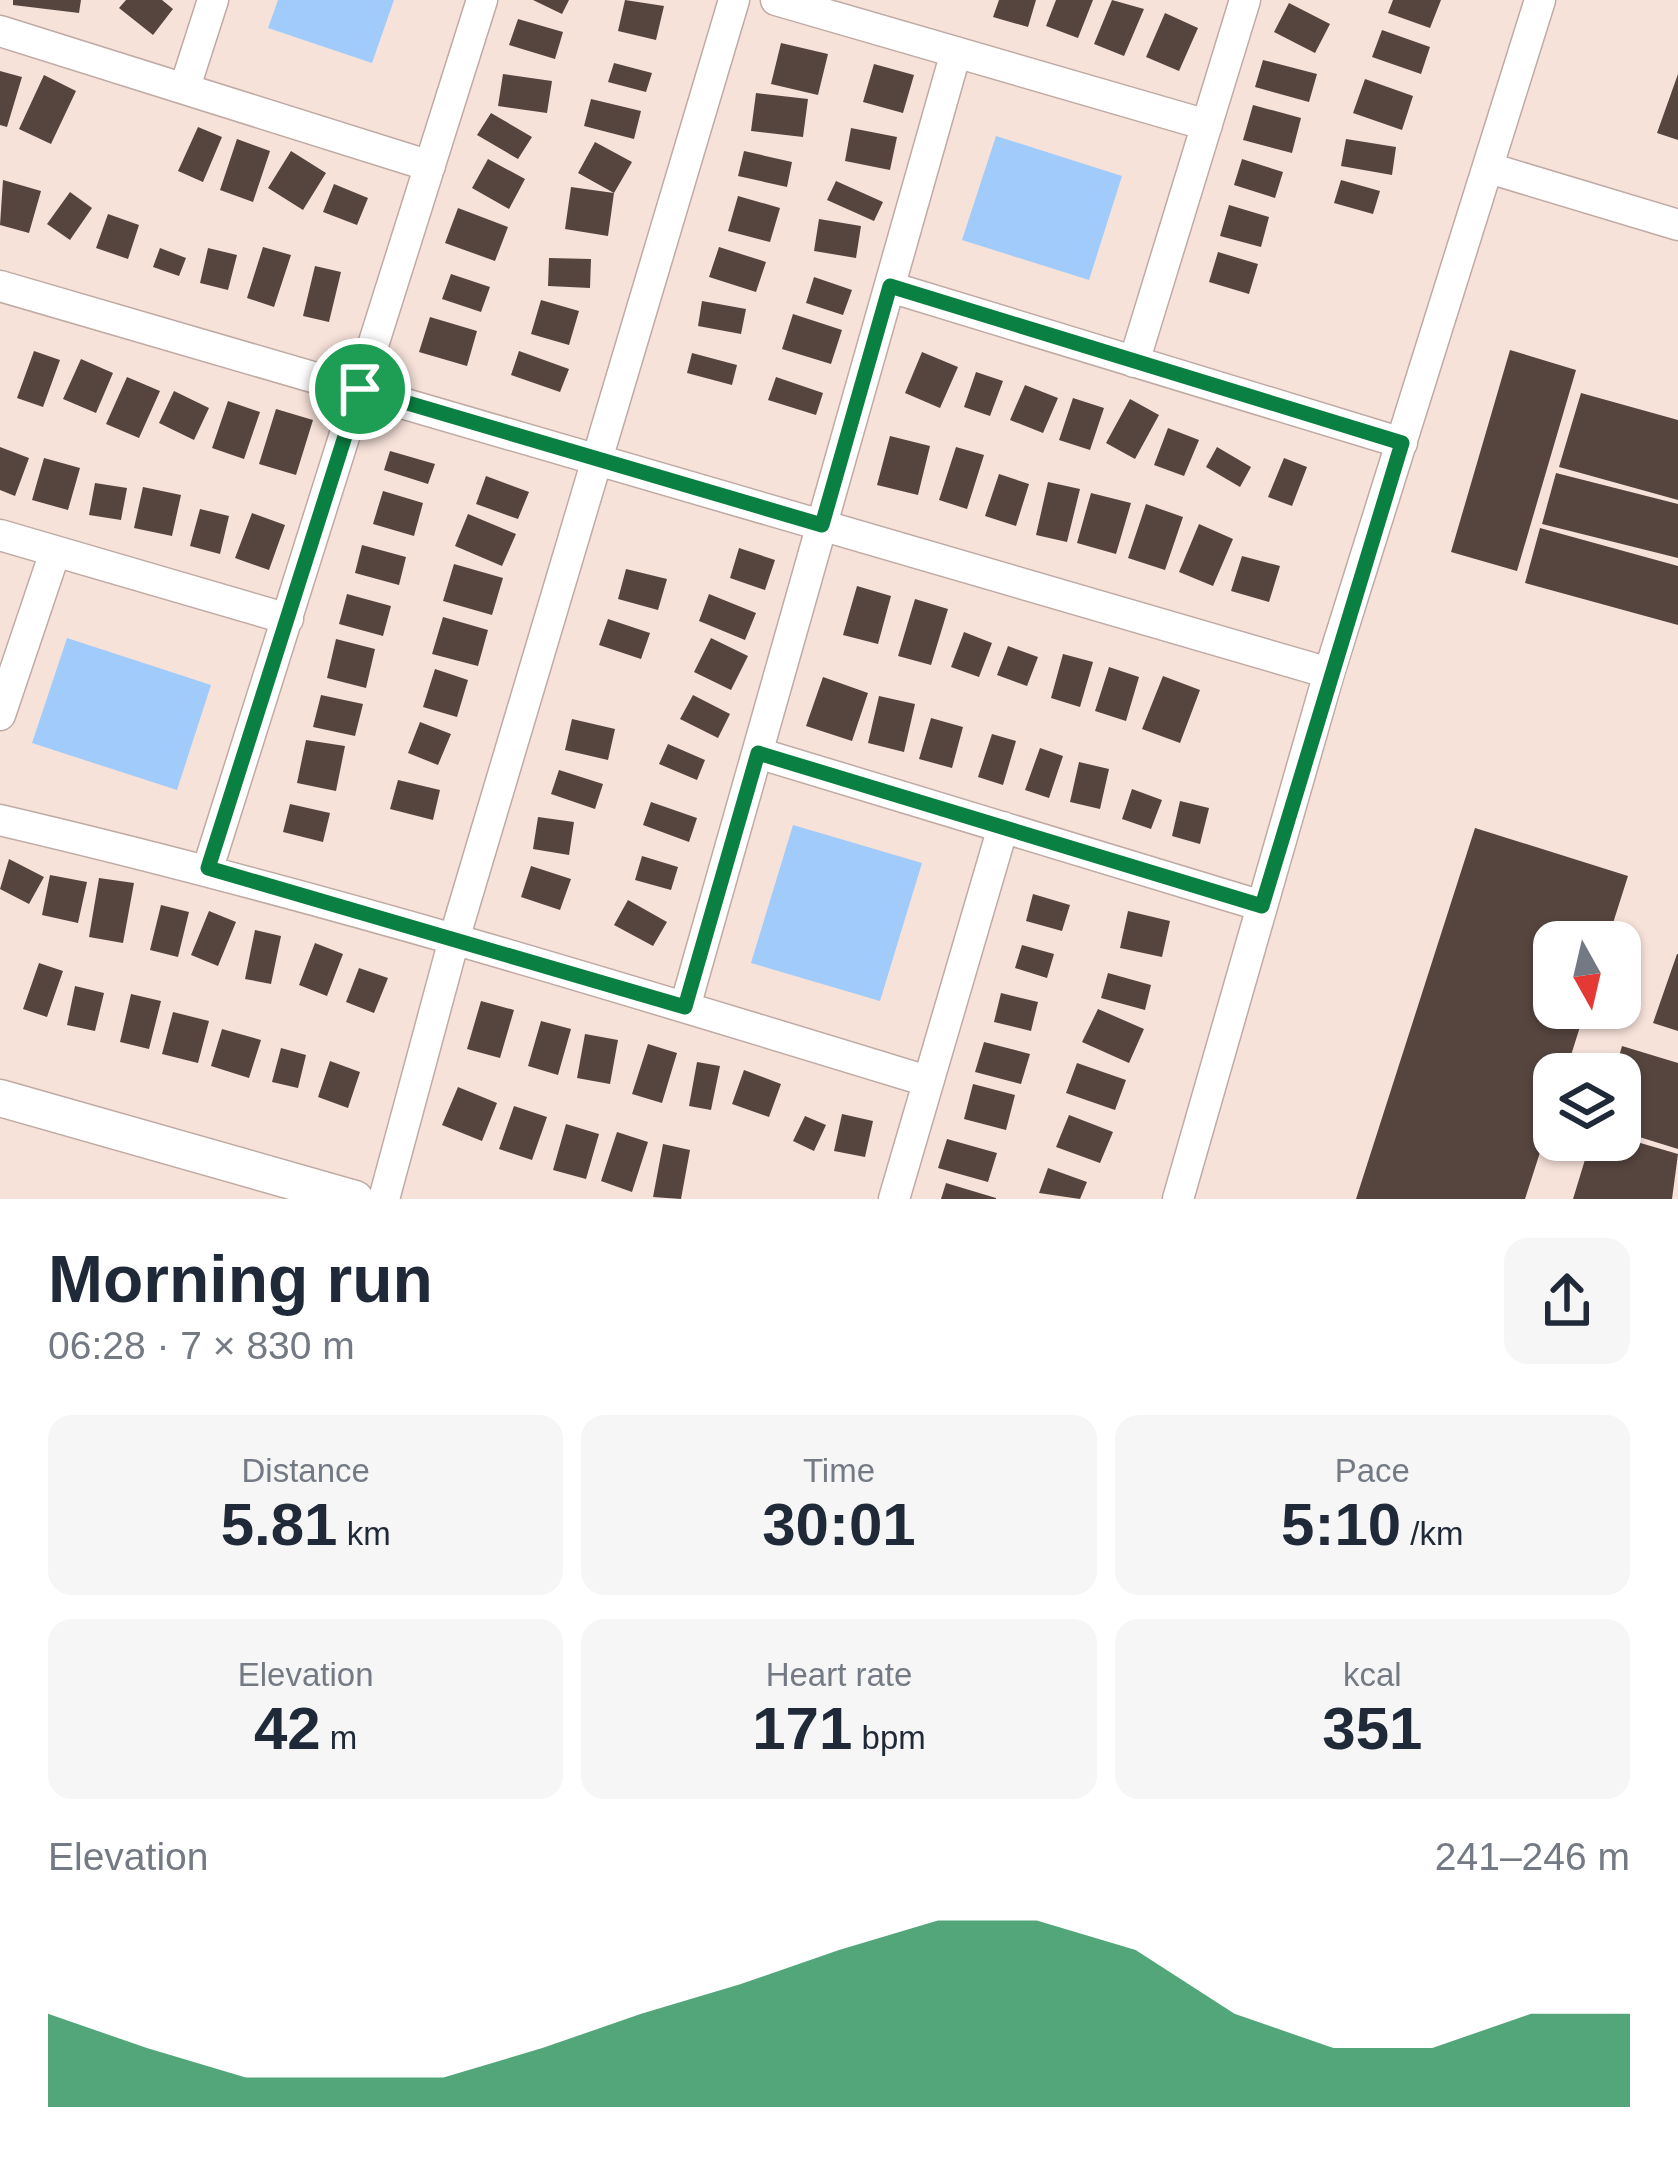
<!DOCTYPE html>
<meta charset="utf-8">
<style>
body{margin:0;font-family:Arial,sans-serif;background:#f6f6f7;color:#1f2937;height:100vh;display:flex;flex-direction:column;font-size:45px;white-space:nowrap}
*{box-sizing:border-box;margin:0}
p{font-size:39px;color:#747a83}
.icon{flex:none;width:66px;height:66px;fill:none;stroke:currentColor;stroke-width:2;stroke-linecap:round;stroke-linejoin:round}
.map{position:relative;height:1199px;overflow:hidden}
.panel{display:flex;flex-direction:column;background:#fff;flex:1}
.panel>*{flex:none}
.needle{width:78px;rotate:172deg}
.tools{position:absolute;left:1533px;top:921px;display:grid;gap:24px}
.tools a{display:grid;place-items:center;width:108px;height:108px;border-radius:24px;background:#fff;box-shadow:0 3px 9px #0004;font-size:60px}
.pin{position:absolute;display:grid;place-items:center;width:102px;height:102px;color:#fff;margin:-51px;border:6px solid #fff;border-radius:50%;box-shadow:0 3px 12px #0007}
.round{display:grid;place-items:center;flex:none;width:126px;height:126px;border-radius:24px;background:#f6f6f7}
.summary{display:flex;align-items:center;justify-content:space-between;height:204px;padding:0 48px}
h1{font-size:66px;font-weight:700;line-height:90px}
.stats{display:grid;grid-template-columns:repeat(3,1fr);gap:18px;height:204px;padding:12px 48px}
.stats div{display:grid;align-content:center;border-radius:24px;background:#f6f6f7;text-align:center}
.stats b{font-size:60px;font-weight:700}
.stats small{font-size:33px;font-weight:400}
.stats p{font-size:33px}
.chart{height:336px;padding:24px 48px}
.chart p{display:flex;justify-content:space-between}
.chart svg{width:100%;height:216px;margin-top:12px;fill:#0b8043;opacity:.7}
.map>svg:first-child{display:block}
</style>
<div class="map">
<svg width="1678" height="1199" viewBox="0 0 1678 1199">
<rect width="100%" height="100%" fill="#f7e2da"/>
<path fill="#a0cbfa" d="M278,0H394L372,63L268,28Z
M996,136L1122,176L1089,280L962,240Z
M67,638L211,685L177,790L32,743Z
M793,825L922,863L880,1001L751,963Z"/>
<path fill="#56453f" d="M13,0H81L79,13L13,5Z
M126,0H162L173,9L153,35L119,8Z
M533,0H569L562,14Z
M625,0L664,6L656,40L618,31Z
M999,0H1036L1028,27L993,17Z
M1056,0H1093L1078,38L1046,26Z
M1112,0L1144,9L1124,56L1094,44Z
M1393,0H1441L1430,28L1388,13Z
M1289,3L1330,24L1315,53L1274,32Z
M1165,13L1198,28L1179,71L1146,57Z
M518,19L563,32L555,59L509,45Z
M1382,30L1430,47L1421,74L1372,57Z
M781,43L828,54L818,95L771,84Z
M1263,60L1317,74L1309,102L1255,87Z
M614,63L652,73L646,92L608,82Z
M874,64L914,75L903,113L863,102Z
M0,71L22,77L7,127L0,125Z
M503,74L552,81L547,113L498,106Z
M1678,74V140L1657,133Z
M44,75L76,91L51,144L19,129Z
M1365,79L1413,96L1402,130L1353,113Z
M756,93L808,99L803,137L751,131Z
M591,99L641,111L634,139L584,126Z
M1253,105L1301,118L1292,153L1243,140Z
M491,113L532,137L518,159L477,135Z
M198,127L222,137L203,182L178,171Z
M851,128L897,137L890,170L845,161Z
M237,139L270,151L253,202L220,190Z
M1346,139L1396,147L1392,175L1341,166Z
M595,142L632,162L614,193L608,236L565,229L571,187L614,193L578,173Z
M291,151L326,173L303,210L268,188Z
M744,151L792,162L787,187L738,176Z
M488,159L525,179L509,209L472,188Z
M1242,159L1283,172L1275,198L1234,185Z
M3,180L41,191L29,233L0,225Z
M1341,180L1380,191L1373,214L1334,203Z
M836,181L883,202L874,221L827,200Z
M334,184L368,198L357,225L323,212Z
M70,192L92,208L70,240L47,224Z
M738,196L780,208L770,242L728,231Z
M1229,205L1269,217L1261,247L1220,236Z
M458,208L508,227L495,261L445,243Z
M108,214L139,225L128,259L96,248Z
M819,219L861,226L856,258L814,251Z
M263,247L291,255L274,307L247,298Z
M719,247L766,262L756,292L709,277Z
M160,248L186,258L179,276L153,267Z
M208,248L237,255L228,290L200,283Z
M1218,252L1258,264L1249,294L1209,282Z
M549,258L591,259L590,288L548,286Z
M315,266L341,272L329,322L303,316Z
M451,274L490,287L481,312L442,299Z
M814,277L852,290L843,315L806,303Z
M541,300L579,311L569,345L531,334Z
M702,301L746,309L741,334L698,326Z
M793,314L842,330L831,364L782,349Z
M430,317L477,331L467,366L419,352Z
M1510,350L1576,370L1517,571L1451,552Z
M34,351L60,360L43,407L17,398Z
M519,351L569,369L560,392L511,375Z
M922,352L958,367L940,408L905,393Z
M692,353L737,365L732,385L687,373Z
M81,359L113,373L96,413L63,399Z
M976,372L1003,381L990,416L964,407Z
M127,377L160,391L139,438L106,424Z
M776,377L823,393L816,415L768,400Z
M1025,385L1058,398L1043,433L1010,420Z
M174,391L209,408L194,440L159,423Z
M1581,393L1678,420V500L1559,467Z
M1073,398L1104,408L1090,450L1059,440Z
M1130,399L1159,415L1135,459L1106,443Z
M228,401L260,412L244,459L212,448Z
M276,409L313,420L296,475L259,464Z
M1168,428L1199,440L1184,476L1154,465Z
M890,436L930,446L918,495L877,485Z
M0,447L29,458L15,496L0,490Z
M956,447L984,455L967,509L939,500Z
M1217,447L1251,467L1240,487L1206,467Z
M390,451L435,464L428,484L384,470Z
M44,458L80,468L68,510L32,500Z
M1284,458L1307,467L1292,506L1268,497Z
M1556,473L1678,504V558L1542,524Z
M999,474L1029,484L1016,526L985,516Z
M486,476L529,492L518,519L476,504Z
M1048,482L1080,489L1067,542L1036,535Z
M95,483L127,488L121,520L89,515Z
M143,487L181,495L172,536L134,528Z
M383,491L423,503L414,536L373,524Z
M1091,493L1131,503L1116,554L1077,543Z
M1146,504L1183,517L1165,570L1128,558Z
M200,509L229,516L220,554L190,546Z
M252,513L285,525L269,570L235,558Z
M468,514L516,534L502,566L455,546Z
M1199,524L1233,539L1213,586L1179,572Z
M1540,528L1678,566V625L1525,583Z
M362,545L406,557L399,585L355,573Z
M739,548L775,560L765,590L730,578Z
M1242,556L1280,566L1269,602L1231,591Z
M454,564L503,578L492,615L443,601Z
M626,569L667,579L658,610L618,599Z
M857,586L891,596L878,644L843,635Z
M347,594L391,606L383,636L339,624Z
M709,594L756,613L745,640L699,621Z
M915,599L948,609L931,665L898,656Z
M443,617L488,630L478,666L432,654Z
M608,619L650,633L641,659L599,645Z
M964,632L992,643L979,677L951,667Z
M711,638L748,656L731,690L694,672Z
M336,639L375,649L366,688L327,678Z
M1008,646L1038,657L1027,686L997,675Z
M1063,654L1093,662L1080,707L1051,698Z
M1109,667L1139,677L1126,721L1095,711Z
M435,669L468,680L457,717L423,707Z
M1163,676L1200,690L1180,743L1142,729Z
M823,677L868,693L852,741L806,726Z
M321,695L363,704L355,736L313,727Z
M693,695L730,714L718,738L680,719Z
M879,696L915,704L904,752L868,743Z
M931,718L963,727L952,768L919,759Z
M572,719L615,729L608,760L565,750Z
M420,722L451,734L438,765L408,753Z
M992,734L1016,741L1003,785L978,777Z
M306,740L345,746L336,791L297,783Z
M668,744L705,760L697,780L659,764Z
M1040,748L1063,756L1049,798L1025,790Z
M1079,762L1109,769L1100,809L1070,802Z
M559,770L603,784L595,809L551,794Z
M398,780L440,790L433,820L390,809Z
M1132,789L1162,800L1151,829L1122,819Z
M1180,801L1209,808L1200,844L1172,836Z
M651,802L697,818L689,842L643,825Z
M290,804L330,813L323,842L283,832Z
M538,817L574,822L569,855L533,849Z
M1475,828L1628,876L1607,942H1554V1008H1586L1565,1074H1554V1109L1525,1199H1356Z
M642,856L678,867L671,890L635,880Z
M9,859L44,877L29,904L0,889Z
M531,866L571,879L560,910L521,897Z
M50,875L87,882L78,923L42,915Z
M99,878L134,883L123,943L89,937Z
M1033,894L1070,905L1062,931L1026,921Z
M628,900L667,922L653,946L614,925Z
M161,905L189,912L178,957L150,950Z
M209,911L236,922L218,966L191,955Z
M1128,911L1170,921L1162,957L1120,948Z
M255,930L281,936L271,984L245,979Z
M315,943L343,954L327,996L299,985Z
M1022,945L1054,954L1047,978L1015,968Z
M1677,954H1678V1031L1653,1023Z
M39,963L63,971L47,1017L23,1009Z
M359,968L388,978L374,1013L346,1002Z
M1108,973L1151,985L1145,1010L1101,998Z
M75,986L104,993L95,1031L67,1025Z
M1001,993L1038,1002L1031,1031L994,1022Z
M131,994L161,1001L149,1049L120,1042Z
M481,1001L514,1010L500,1058L467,1049Z
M1098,1009L1144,1029L1129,1063L1082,1042Z
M173,1012L209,1021L198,1063L162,1054Z
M541,1021L571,1029L558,1075L528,1066Z
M222,1029L261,1040L249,1078L211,1066Z
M585,1034L618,1040L610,1084L577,1078Z
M984,1042L1030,1054L1021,1084L975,1072Z
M648,1044L677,1053L662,1103L632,1094Z
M1622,1046L1678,1063V1149L1620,1131V1074H1614Z
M281,1048L306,1055L298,1088L272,1082Z
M330,1061L360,1072L348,1108L318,1097Z
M697,1062L720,1066L711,1110L689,1106Z
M1077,1063L1126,1080L1115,1110L1066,1093Z
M744,1070L781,1084L769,1117L732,1104Z
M973,1084L1015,1095L1006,1130L964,1119Z
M458,1087L497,1103L482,1141L442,1125Z
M514,1106L547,1117L532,1160L499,1149Z
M842,1114L873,1121L865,1157L834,1151Z
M1069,1115L1113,1132L1100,1163L1056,1147Z
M805,1116L826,1125L814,1151L793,1141Z
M566,1124L599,1134L586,1179L553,1170Z
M617,1132L648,1142L632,1192L601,1181Z
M1620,1137L1678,1154L1672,1199H1573L1591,1140Z
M947,1139L997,1153L988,1182L938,1168Z
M663,1144L690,1150L681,1199L653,1197Z
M1048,1168L1087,1182L1080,1199L1039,1193Z
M946,1183L996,1198V1199H941Z"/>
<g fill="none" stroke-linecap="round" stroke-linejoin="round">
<defs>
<path id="minor" d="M776,0L1207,125
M0,31L430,166
M185,87L213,0
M1489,168L1678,225
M0,286L1329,673
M890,287L1402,443
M1134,362L1245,0
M0,535L288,619
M0,715L55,552
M758,753L1262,906
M0,820C313,893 620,987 927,1081
M208,868L482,0
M685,1007L956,52
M384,1199L455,936L734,0
M894,1199L1003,827
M1178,1199L1329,673L1540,0"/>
<path id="tertiary" d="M0,1098L355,1199"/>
</defs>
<use href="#minor" stroke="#bfaba4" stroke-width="33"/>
<use href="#tertiary" stroke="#bfaba4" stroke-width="39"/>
<use href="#minor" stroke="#fff" stroke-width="30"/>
<use href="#tertiary" stroke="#fff" stroke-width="36"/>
</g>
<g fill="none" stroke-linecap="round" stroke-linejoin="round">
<defs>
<path id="route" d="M890,286L1402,443L1262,906L758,753L685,1007L208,868L360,389L822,525Z"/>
</defs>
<use href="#route" stroke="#fff" stroke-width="24"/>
<use href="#route" stroke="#0b8043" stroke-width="15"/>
</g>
</svg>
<div class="tools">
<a><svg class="needle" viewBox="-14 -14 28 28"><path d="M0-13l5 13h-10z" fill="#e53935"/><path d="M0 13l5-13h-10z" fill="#747a83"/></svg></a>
<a><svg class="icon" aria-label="layers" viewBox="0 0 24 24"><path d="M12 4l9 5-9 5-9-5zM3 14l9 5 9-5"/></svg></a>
</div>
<div class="pin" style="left:360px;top:389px;background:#1e9e55"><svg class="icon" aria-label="arrive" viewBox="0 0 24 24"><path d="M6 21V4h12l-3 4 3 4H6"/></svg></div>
</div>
<section class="panel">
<div class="summary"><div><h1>Morning run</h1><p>06:28 · 7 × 830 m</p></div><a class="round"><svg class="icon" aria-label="share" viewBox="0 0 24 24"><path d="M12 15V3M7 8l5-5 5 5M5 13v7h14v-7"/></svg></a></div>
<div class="stats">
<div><p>Distance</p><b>5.81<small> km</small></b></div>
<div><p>Time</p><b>30:01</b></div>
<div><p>Pace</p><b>5:10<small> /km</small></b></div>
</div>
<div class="stats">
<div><p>Elevation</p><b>42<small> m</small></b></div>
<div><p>Heart rate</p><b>171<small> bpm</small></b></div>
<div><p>kcal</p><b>351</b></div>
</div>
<div class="chart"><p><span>Elevation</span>241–246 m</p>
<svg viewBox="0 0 160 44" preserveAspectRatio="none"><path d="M0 44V25L10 32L20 38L30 38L40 38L50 32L60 25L70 19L80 12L90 6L100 6L110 12L120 25L130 32L140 32L150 25L160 25V44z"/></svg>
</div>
</section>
